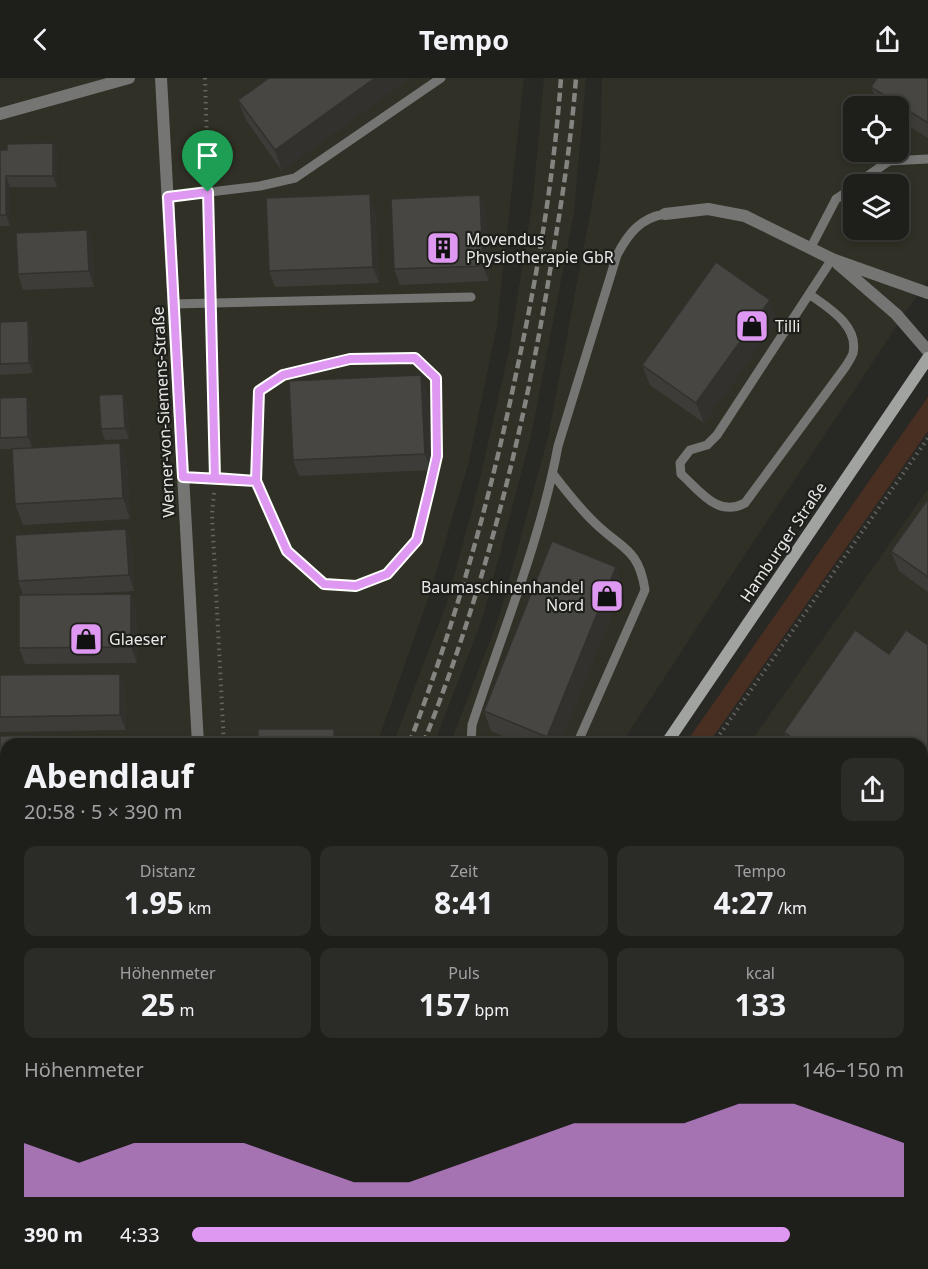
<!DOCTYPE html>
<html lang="de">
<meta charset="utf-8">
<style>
body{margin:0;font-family:"Noto Sans",sans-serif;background:#2b2b28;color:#f1f3f6;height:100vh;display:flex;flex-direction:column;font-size:22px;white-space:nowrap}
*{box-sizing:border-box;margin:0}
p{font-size:20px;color:#a1a2a3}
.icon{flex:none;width:33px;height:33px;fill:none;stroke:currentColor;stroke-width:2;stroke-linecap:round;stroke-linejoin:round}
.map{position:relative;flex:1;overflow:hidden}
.drawer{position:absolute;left:0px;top:660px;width:928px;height:531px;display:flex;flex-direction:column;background:#1e1e1b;border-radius:18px 18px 0 0;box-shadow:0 3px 9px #0003,0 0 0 2px #3c3c3a}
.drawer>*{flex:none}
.tools{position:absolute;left:843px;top:18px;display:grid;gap:12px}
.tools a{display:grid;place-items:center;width:66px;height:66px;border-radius:12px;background:#1e1e1b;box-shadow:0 3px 9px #0003,0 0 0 2px #3c3c3a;font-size:30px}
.pin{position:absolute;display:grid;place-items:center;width:51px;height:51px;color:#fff;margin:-62px -26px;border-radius:50% 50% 50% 0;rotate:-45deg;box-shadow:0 0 6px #0007}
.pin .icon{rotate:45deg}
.round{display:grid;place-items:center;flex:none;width:63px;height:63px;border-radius:12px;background:#2b2b28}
.overview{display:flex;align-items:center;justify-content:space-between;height:102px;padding:0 24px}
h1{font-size:33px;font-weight:700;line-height:45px}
.metrics{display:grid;grid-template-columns:repeat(3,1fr);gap:9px;height:102px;padding:6px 24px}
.metrics div{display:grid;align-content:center;border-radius:12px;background:#2b2b28;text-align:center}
.metrics b{font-size:30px;font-weight:700}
.metrics small{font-size:16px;font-weight:400}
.metrics p{font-size:16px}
.chart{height:168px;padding:12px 24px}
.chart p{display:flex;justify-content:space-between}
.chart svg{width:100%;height:108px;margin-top:6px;fill:#df98f1;opacity:.7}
ul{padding:0 24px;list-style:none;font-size:20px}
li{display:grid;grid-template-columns:96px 72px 1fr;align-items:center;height:45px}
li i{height:15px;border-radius:8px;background:#df98f1}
header{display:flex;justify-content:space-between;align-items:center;height:78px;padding:0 24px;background:#1e1e1b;font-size:27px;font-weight:700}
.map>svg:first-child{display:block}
</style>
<header><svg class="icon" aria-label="back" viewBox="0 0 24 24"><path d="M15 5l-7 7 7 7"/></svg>Tempo<svg class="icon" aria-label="share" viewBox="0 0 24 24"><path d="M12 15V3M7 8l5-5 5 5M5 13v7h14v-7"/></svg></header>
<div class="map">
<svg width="928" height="1191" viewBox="0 0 928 1191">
<rect width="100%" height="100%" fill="#282824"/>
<path fill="#303026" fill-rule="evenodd" d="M0,0H524L497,248L468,387L430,515L377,666H6V1090L0,1093Z
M544,0H586L574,135L531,359L483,539L434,666H393L447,524L478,409L509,272L533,120Z
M602,0H928V201L744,478L621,666H450L499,539L548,359L600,82ZM854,28H898V74H854ZM854,106H898V152H854Z
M928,411V1136L923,1137L922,666H749Z"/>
<path fill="#492f22" d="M928,319V353L708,666H685Z
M928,1136V1191H379L384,1185H922L923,1137Z
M216,1185H289L285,1191H213Z"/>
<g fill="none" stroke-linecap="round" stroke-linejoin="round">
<path stroke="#4f7763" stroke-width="7" d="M922,1156L928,1155"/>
<path stroke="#656562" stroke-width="4" stroke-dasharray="1.5 4.5" stroke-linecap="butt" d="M205,0L208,98
M209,130L211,209
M212,241L215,386
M214,415L212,437L224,666
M713,666L928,360
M349,1191L353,1185"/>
<path stroke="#757674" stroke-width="9" d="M856,106L889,83L928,81
M168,119L260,108L295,100L441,0
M811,169L836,121L854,109
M809,216C827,229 859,247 853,275C852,279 848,284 846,288L745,425C718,440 700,413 681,396L680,385L690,372L707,367L717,357C755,298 794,240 832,181
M174,226L471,219
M553,396C566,413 580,431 596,446C622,471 639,471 645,512L577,666
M184,399L256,403L287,473L324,506L356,508L387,496L417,462L429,413L437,378L436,301L415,280L349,281L283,297L259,313L256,403
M471,666L472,647C502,555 540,464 558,368L617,177C628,156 640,140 665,136"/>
<path stroke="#757674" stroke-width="12" d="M161,0L198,666
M665,136L708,131L745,138L832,181L928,215
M838,186L896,236L928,273
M922,874L928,873
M118,1191L122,1185"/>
<path stroke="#757674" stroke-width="12" d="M0,36L129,0"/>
<path stroke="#a1a3a0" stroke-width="12" d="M666,666L928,280
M309,1191L313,1185"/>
<path stroke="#848481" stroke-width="4.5" stroke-dasharray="9 4.5" stroke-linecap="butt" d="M409,666C455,546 490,422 516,296C537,199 554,99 561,0
M423,666C484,514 524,354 550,193C561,129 571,65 576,0
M176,1191L180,1185
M195,1191L198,1185"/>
</g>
<path fill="#3e3c39" d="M269,0H410L282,93L246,42L238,22Z
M928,0V60L898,41V28H879L871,9Z
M53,65L57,76V109H10V148H0V72H7Z
M480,117L486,133L489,203L400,207L394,191Z
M375,132L379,205L275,209L269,193Z
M87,152L93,167L94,209L23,212L18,196Z
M28,243L31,253L33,295L0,297V244Z
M777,243L704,345L650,307L642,287Z
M427,312L431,392L299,398L293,382Z
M123,316L127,327L129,361L105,362L101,351Z
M27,319L30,330L32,370L120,365L127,385L130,441L23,447L15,426L12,371H0V320Z
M928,421V514L899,493L891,473Z
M126,451L132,467L134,513L58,517L131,516L136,532L137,585L25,586L19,570L23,517L18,503Z
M623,509L560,666H523L491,653L484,633Z
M928,567V709L922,717V666H788L784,654L889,576Z
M0,597L125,611L126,652L0,654Z
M33,657L36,666H6V738L0,739V658Z
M0,753H6V923L0,908L1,817L0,813Z
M922,915H928V1106H922Z"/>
<path fill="#32312e" d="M375,0H410L282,93L275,72Z
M53,65L57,76V109L53,98Z
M6,98L10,109V148L6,137Z
M370,116L375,132L379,205L373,189Z
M480,117L486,133L489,203L483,188Z
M87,152L93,167L94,209L89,193Z
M770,222L777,243L704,345L696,325Z
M28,243L31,253L33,295L29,285Z
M421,297L427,312L431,392L425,376Z
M123,316L127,327L129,361L125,350Z
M27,319L30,330L32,370L28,359Z
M120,365L127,385L130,441L123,420Z
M126,451L132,467L134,513L129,497Z
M616,489L623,509L560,666H550L547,659Z
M131,516L136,532L137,585L131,569Z
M120,596L125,611L126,652L120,637Z
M334,651L338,662V666H334Z
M928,679V709L922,717V686Z"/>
<path fill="#484642" stroke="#32312e" stroke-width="1.5" d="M269,0H375L275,72L238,22Z
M877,0H928V45L871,9Z
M53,65V98H6V137H0V72H7V66Z
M370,116L373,189L269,193L266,120Z
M480,117L483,188L394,191L391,121Z
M87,152L89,193L18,196L16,155Z
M716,184L770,222L696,325L642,287Z
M28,243L29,285L0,286V244Z
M421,297L425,376L293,382L289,303Z
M123,316L125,350L101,351L99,317Z
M27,319L28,359L0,360V320Z
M120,365L123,420L15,426L12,371Z
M928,421V499L891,473Z
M126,451L129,497L18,503L15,457Z
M552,463L616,489L547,659L484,633Z
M131,516V569L19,570V517Z
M855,552L889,576L906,552L928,567V679L922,686V666H801L784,654Z
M120,596V637L0,639V597Z
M258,651H334V666H258Z
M33,657V666H6V723H0V658Z
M0,753H6V803H0Z
M6,816V908H0V817Z
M922,915H928V1085L922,1086Z"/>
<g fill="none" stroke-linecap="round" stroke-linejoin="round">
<defs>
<path id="route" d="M208,114L168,119L183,399L256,403L259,313L283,297L350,281L415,280L436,300L437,378L429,413L417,462L387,496L356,508L324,506L287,473L256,403L215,400L208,114"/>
</defs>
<use href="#route" stroke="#fff" stroke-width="12"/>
<use href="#route" stroke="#df98f1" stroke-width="8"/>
</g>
<defs>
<symbol id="building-square" viewBox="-11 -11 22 22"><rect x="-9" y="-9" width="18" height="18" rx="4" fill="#df98f1" stroke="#1e1e1b"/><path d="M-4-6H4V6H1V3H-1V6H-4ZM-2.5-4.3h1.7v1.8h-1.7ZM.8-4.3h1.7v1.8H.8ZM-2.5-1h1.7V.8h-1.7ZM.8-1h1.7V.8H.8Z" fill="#111"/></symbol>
<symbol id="shop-square" viewBox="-11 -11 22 22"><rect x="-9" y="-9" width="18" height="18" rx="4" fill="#df98f1" stroke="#1e1e1b"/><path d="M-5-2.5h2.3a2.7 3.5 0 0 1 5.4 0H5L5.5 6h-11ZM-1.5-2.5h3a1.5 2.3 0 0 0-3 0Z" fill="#111"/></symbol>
</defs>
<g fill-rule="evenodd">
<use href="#building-square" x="424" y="151" width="38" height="38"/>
<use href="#shop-square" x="733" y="229" width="38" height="38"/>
<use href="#shop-square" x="588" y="499" width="38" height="38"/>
<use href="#shop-square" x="67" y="542" width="38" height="38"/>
</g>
<g text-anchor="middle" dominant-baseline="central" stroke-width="4.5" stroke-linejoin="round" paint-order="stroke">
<g font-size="16" fill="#e9e9e7" stroke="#1e1e1b" text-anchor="start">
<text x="466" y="161">Movendus<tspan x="466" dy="18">Physiotherapie GbR</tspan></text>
<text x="775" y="248">Tilli</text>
<text x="584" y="509" text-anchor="end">Baumaschinenhandel<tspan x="584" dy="18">Nord</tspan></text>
<text x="109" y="561">Glaeser</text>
</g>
<g font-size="16" fill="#e9e9e7" stroke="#1e1e1b">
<text transform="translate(163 334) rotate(-93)">Werner-von-Siemens-Straße</text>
<text transform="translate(783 464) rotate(-56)">Hamburger Straße</text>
</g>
</g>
</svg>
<div class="tools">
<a><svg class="icon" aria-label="locate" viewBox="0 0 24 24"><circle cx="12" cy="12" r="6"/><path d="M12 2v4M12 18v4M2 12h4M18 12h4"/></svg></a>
<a><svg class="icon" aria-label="layers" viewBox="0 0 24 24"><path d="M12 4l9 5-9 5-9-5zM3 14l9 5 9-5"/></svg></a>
</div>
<div class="pin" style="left:208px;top:114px;background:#1e9e55"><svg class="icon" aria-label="arrive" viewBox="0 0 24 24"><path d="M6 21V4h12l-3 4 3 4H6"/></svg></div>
<section class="drawer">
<div class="overview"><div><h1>Abendlauf</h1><p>20:58 · 5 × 390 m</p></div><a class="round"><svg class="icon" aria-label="share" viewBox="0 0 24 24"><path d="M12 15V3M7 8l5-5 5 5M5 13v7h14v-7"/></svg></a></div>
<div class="metrics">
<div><p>Distanz</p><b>1.95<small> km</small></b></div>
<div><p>Zeit</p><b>8:41</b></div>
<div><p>Tempo</p><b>4:27<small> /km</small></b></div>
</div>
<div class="metrics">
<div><p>Höhenmeter</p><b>25<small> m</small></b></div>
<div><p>Puls</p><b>157<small> bpm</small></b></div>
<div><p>kcal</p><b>133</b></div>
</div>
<div class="chart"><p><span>Höhenmeter</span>146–150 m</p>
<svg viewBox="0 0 160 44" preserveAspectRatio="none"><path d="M0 44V22L10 30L20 22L30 22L40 22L50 30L60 38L70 38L80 30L90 22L100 14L110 14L120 14L130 6L140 6L150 14L160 22V44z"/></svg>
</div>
<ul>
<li><b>390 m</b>4:33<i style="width:84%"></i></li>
</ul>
</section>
</div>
